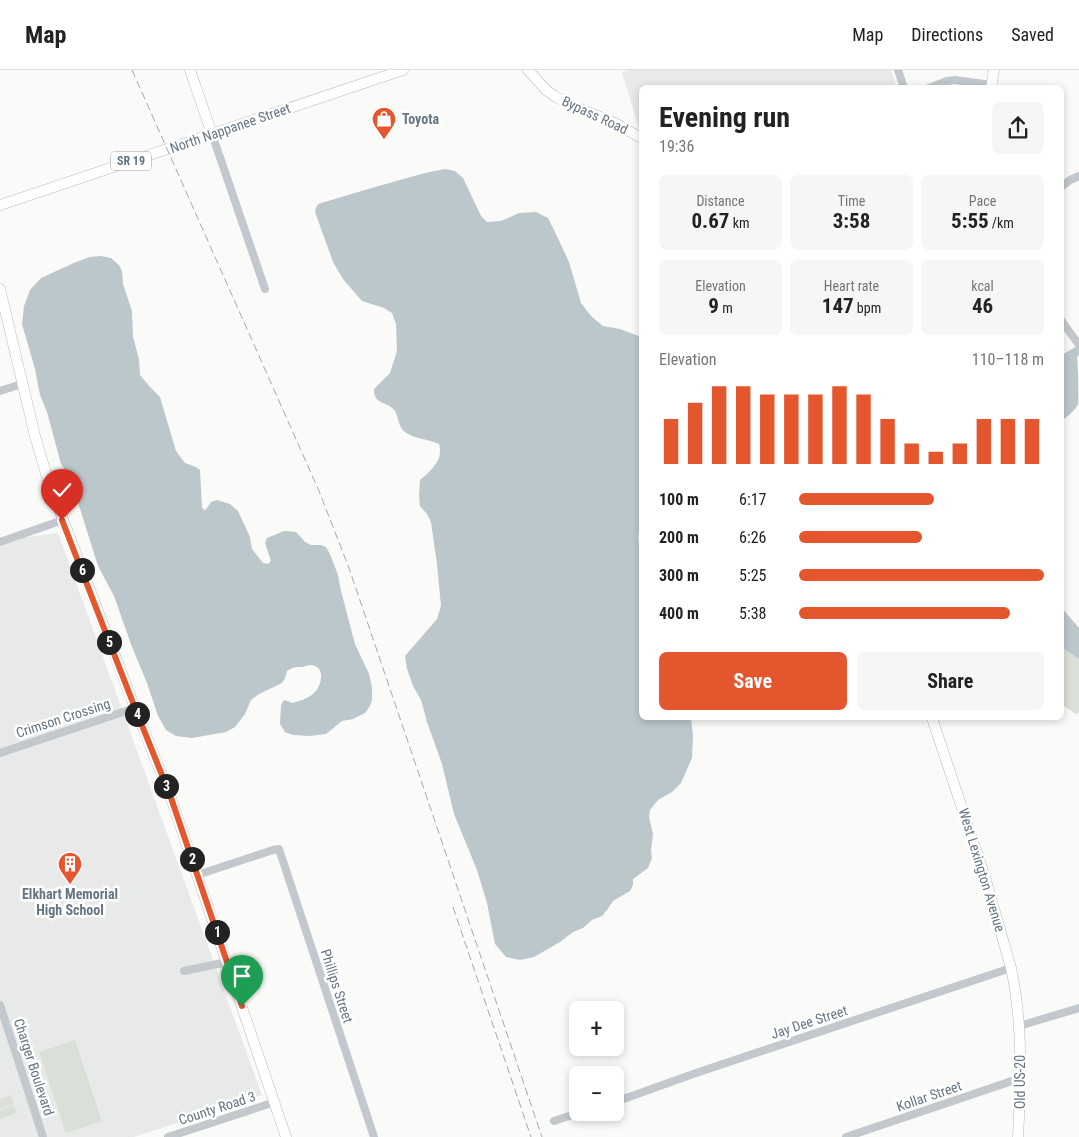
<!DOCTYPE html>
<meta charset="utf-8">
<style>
body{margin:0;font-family:"Roboto Condensed",sans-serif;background:#f6f6f6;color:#222;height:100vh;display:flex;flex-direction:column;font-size:19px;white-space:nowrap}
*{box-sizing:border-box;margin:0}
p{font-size:16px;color:#767676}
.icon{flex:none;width:28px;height:28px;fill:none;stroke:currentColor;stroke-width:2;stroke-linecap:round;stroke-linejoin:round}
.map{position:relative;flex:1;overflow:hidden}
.drawer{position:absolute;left:639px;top:15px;width:425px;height:635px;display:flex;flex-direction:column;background:#fff;border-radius:8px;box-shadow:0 2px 8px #0003}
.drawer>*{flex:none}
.fabs{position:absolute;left:569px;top:931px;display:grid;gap:10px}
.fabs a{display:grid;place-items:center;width:55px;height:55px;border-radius:8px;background:#fff;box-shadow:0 2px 8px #0003;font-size:25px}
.pin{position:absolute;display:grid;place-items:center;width:42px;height:42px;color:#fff;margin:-51px -21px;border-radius:50% 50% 50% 0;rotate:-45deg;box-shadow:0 0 5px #0007}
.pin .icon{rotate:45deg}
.km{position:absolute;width:25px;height:25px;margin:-12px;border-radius:50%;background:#222;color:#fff;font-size:14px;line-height:25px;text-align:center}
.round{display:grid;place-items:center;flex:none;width:52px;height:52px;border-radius:8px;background:#f6f6f6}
.summary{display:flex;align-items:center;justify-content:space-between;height:85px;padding:0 20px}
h1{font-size:28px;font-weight:700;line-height:38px}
.stats{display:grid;grid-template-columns:repeat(3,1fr);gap:8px;height:85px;padding:5px 20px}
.stats div{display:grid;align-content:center;border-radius:8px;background:#f6f6f6;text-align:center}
.stats b{font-size:21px;font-weight:700}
.stats small{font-size:14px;font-weight:400}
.stats p{font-size:14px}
.chart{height:140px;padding:10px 20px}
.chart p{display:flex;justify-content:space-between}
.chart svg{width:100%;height:90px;margin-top:5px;stroke:#e4572e;stroke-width:6}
.primary-button{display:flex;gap:10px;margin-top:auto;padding:10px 20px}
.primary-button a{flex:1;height:58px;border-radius:8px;background:#e4572e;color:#fff;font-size:20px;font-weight:700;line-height:58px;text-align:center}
.primary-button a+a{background:#f6f6f6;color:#222}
ul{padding:0 20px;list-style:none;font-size:16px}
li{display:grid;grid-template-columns:80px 60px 1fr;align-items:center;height:38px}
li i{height:12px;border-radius:6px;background:#e4572e}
header{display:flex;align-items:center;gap:30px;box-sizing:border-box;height:70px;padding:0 25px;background:#fff;border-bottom:1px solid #e0e0e0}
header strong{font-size:24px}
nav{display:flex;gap:28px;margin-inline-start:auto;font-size:18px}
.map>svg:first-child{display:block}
</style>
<header>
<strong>Map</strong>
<nav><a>Map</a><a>Directions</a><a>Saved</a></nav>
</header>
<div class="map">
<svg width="1079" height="1067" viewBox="0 0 1079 1067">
<rect width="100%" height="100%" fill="#fafaf8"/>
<path fill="#e8e9e9" d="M628,0H891L897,17L641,18V58L638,56L622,2Z
M58,463L262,1025L134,1067H0V476L26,467Z"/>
<path fill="#dadfd7" d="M1061,577L1079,589V642L1076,644L1061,634Z
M75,970L102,1051L66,1063L39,982Z
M11,1025L14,1034L0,1038V1029Z
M14,1035L17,1043L0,1049V1040Z"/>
<path fill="#bbc7cb" d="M445,99L455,101L463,108L481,146L487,152L501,151L519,143L536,142L548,148L555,162L569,192L581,233L591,246L603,256L620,259L641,267V456C637,465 638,472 641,482V648H691L693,666L692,688L681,713L672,722L658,730L650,740L649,747L653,764L651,780L652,788L648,798L633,809V815L630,821L613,831L607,840L602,846L592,850L583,858L573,862L560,872L534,887L520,890L506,887L495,874L487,833L477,800L454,744L442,694L427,652L421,630L413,616L407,599L405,586L437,549L441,536L437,494L431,452L427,444L420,436L419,426L420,410C431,400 444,390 439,374C428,369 414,369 405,362C398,357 399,348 395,341C387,330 374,336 374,319L390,303L397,281L396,254L392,243L384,238L362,231L343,209L333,192L315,142L316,138L318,134L375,117L425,103Z
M101,186L111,188L119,195L122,201L123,214L132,241L133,267L139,289L140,305L150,317L160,327L176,381L185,393L196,397L200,400L202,437L203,439L205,440L207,438L211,432L217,430L230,434L238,441L250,467L252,479L263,493L268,494L271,491L265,473L267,468L284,461L296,462L305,472L311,475H321L326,477L330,484L338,505L341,521L355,574L369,604L372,618V630L370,636L365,643L353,649L342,651L326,664L310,666L293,665L285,662L280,654L281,636L283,631L285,630L292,633C299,631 308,629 314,623C322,616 326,596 311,595C308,595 305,596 303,597C296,597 293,597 287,601L285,608L282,613L259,624L251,630L245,644L235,657L226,662L192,668L176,666L166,660L158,646L147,613L132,577L114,526L98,496L71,410L61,394L47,342L40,325L35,299L22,254L24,236L30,220L41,208L76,192L90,187Z
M1079,275V285L1077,287C1078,297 1079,326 1078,334C1075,341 1067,346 1061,352V287L1065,283Z
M1061,537L1079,558V589L1061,577Z"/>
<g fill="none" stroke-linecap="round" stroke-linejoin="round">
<defs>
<path id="major" d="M190,0L212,64
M528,0L546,20L556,27L569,34L615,53L641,68
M991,18L994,0
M0,135L403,0
M0,219L35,366L48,410L135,638L170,725L286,1067
M932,648L985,807L1011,898C1023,953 1021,1011 1018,1067"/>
</defs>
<use href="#major" stroke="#b5babe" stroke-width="11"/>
<path stroke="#c3c8cc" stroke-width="8" d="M898,0L904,18
M929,18L947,11L955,10L991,15
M212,64L265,219
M1061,117L1070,110L1079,106
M1061,250L1079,275
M0,321L22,314
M0,472L63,450
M0,683L135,638
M197,805L273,780L279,779L374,1067
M184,901L227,892
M0,935L43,1067
M1019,956L1079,938
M615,1032L696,1003L1011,898
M554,1051L581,1042
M168,1067L275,1032
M846,1067L1021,1008"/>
<use href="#major" stroke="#fff" stroke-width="10"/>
<path stroke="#a2aab0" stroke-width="1" stroke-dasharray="8 4" stroke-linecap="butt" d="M132,0L319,421L349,498L542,1067
M453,837L531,1067"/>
</g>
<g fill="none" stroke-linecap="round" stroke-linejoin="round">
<defs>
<path id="route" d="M62,450L135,638L170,725L242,936"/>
</defs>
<use href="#route" stroke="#fff" stroke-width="10"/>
<use href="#route" stroke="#e4572e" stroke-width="6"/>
</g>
<defs>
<symbol id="shop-pin" viewBox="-11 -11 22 30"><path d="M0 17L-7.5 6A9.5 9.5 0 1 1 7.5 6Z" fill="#e4572e" stroke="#fff"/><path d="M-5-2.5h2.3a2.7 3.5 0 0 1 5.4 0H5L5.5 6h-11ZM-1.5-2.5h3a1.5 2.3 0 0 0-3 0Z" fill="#fff"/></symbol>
<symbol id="building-pin" viewBox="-11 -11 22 30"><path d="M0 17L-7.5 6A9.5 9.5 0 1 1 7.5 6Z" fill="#e4572e" stroke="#fff"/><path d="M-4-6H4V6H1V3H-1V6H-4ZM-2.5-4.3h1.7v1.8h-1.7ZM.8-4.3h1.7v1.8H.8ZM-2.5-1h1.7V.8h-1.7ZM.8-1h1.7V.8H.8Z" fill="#fff"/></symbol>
</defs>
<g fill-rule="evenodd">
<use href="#shop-pin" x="370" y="35" width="28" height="38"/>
<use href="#building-pin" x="56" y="780" width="28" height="38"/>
</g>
<g text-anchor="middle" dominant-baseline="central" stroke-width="5" stroke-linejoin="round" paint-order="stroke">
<rect fill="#fff" stroke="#939fa8" stroke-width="1" x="111" y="81.5" width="40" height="19" rx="4"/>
<g font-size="12" font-weight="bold" fill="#657683">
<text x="131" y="91">SR 19</text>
</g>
<g font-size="14" fill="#657683" stroke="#fff">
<text transform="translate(595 45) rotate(25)">Bypass Road</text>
<text transform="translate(230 58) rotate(-19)">North Nappanee Street</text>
<text transform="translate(63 648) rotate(-18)">Crimson Crossing</text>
<text transform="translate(982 800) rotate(73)">West Lexington Avenue</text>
<text transform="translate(337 916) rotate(72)">Phillips Street</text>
<text transform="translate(809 952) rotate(-18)">Jay Dee Street</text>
<text transform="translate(34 997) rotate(72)">Charger Boulevard</text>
<text transform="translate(1020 1012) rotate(-90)">Old US-20</text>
<text transform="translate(929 1026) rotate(-19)">Kollar Street</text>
<text transform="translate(217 1038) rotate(-18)">County Road 3</text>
</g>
<g font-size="14" font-weight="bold" fill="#657683" stroke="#fff" text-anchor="start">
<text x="402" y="49">Toyota</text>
<text x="70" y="824" text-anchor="middle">Elkhart Memorial<tspan x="70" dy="16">High School</tspan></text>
</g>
</g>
</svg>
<div class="fabs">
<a>+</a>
<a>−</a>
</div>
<div class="pin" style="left:242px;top:936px;background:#1e9e55"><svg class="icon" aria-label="arrive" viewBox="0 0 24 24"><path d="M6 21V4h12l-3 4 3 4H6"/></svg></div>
<div class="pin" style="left:62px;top:450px;background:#d93025"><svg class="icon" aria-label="check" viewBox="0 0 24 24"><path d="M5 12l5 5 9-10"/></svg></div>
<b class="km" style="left:217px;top:862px">1</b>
<b class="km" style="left:192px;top:789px">2</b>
<b class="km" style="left:166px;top:716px">3</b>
<b class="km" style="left:137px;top:644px">4</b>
<b class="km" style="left:109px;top:572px">5</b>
<b class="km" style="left:82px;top:500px">6</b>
<section class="drawer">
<div class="summary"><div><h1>Evening run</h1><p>19:36</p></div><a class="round"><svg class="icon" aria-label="share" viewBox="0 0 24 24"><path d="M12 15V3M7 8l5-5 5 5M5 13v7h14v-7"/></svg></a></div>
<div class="stats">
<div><p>Distance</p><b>0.67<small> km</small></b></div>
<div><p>Time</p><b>3:58</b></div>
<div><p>Pace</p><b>5:55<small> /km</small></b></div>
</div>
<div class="stats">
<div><p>Elevation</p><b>9<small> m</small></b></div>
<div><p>Heart rate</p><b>147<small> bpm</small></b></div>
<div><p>kcal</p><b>46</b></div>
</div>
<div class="chart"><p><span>Elevation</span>110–118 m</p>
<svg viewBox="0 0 160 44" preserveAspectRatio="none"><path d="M5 44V22M15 44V14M25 44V6M35 44V6M45 44V10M55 44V10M65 44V10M75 44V6M85 44V10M95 44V22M105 44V34M115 44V38M125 44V34M135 44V22M145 44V22M155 44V22"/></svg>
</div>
<ul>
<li><b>100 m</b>6:17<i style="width:55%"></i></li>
<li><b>200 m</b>6:26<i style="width:50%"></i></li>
<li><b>300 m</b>5:25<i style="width:100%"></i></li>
<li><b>400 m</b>5:38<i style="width:86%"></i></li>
</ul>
<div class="primary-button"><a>Save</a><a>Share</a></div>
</section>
</div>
